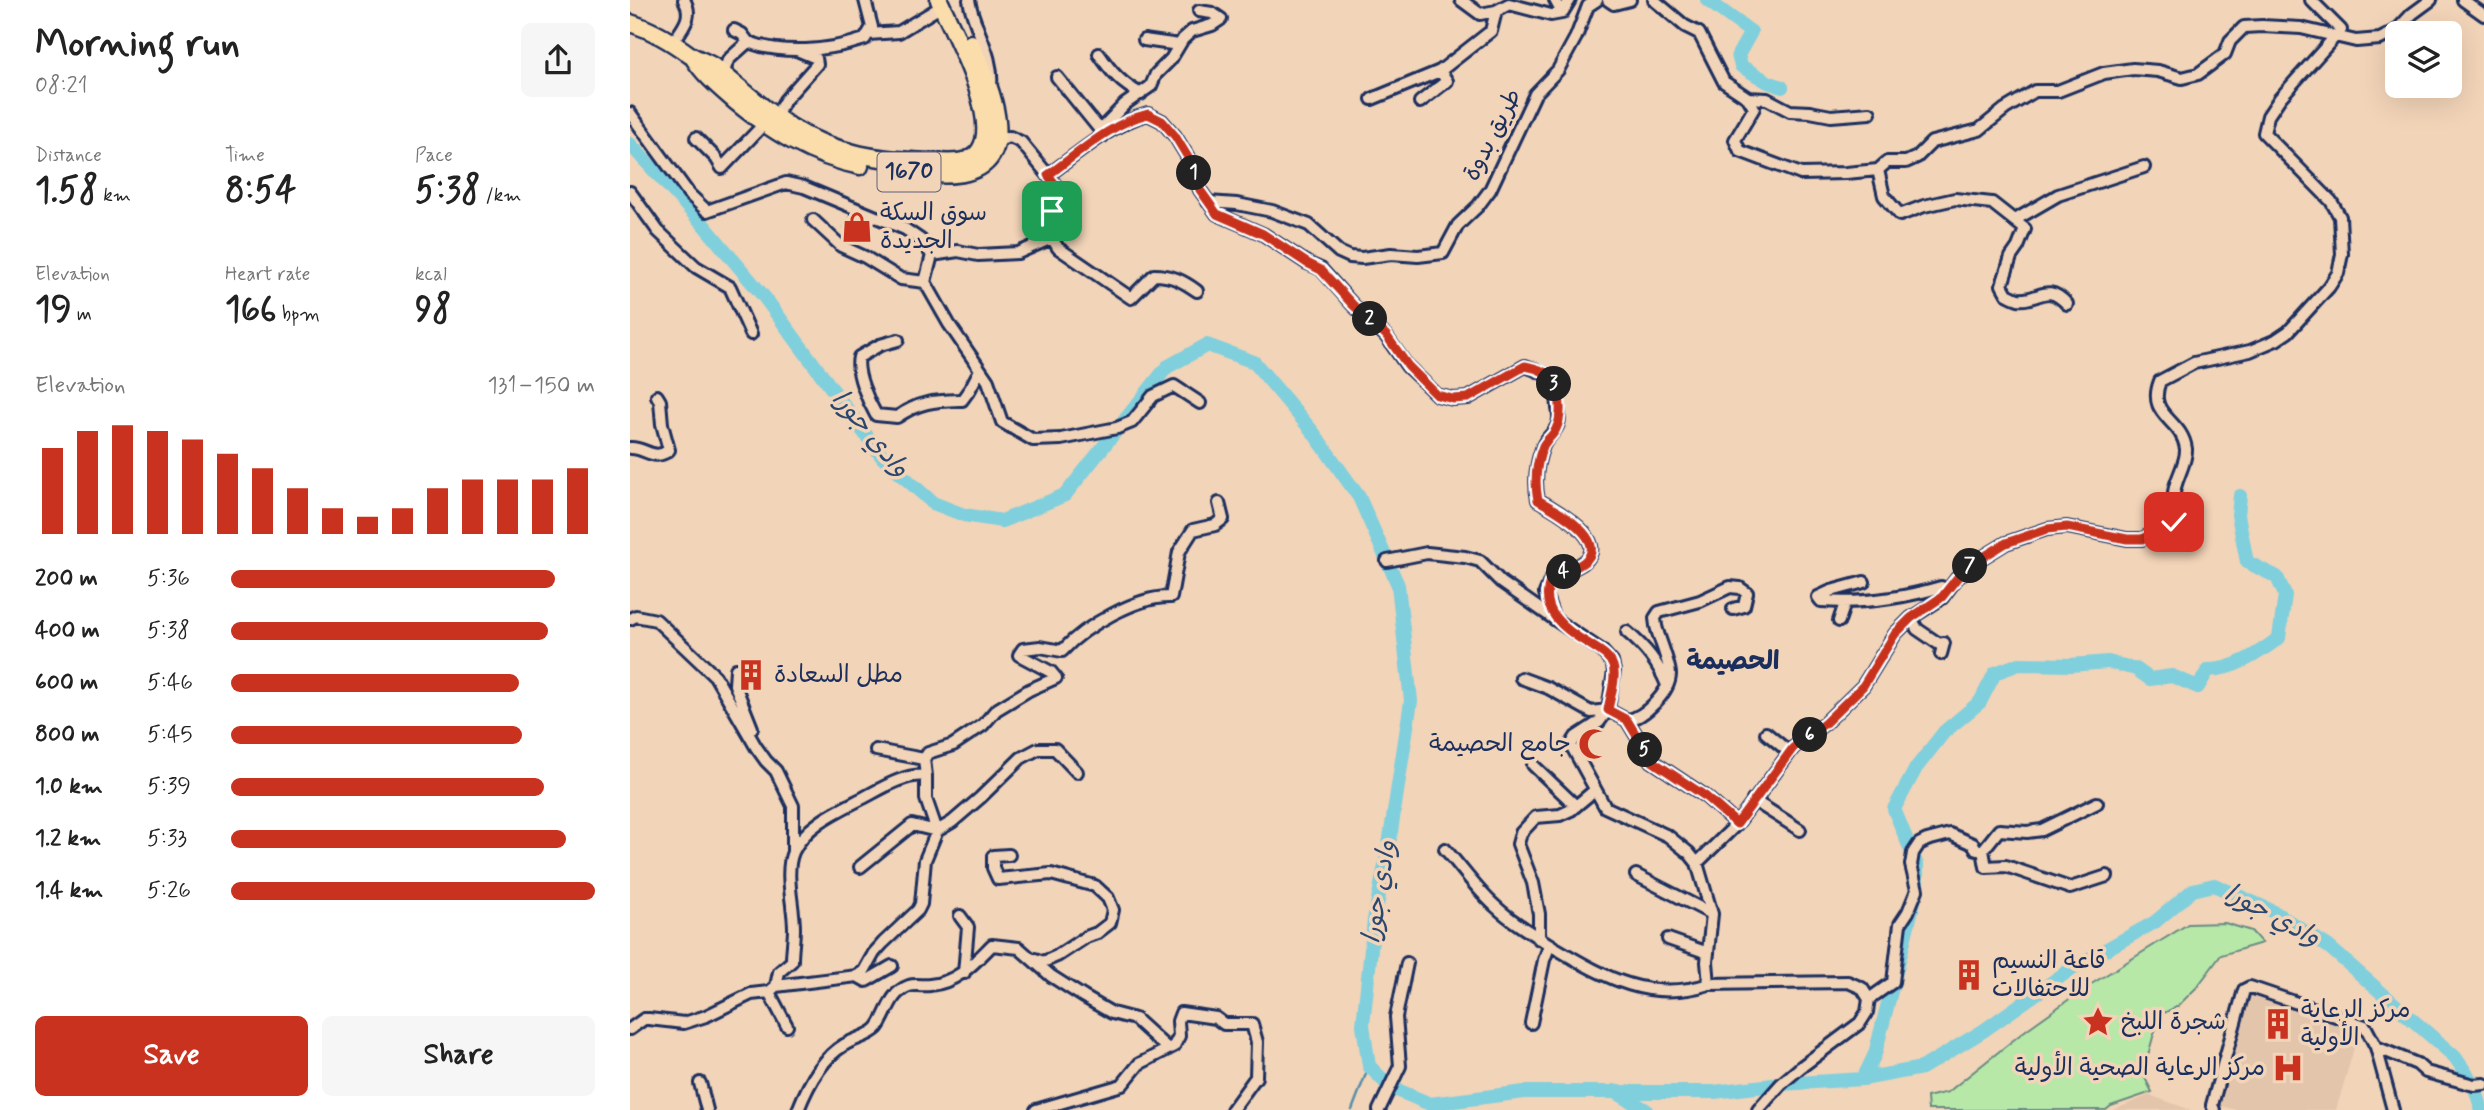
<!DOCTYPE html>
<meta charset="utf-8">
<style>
body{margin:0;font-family:Mynerve,"Playpen Sans Arabic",sans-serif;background:#f6f6f6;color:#222;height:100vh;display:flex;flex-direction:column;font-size:26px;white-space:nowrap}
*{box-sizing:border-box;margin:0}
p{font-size:23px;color:#767676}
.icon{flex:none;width:38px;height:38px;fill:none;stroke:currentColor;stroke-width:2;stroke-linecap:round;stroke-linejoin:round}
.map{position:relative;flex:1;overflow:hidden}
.side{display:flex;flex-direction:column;background:#fff;width:630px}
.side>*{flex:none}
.fabs{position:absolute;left:1755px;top:21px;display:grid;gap:14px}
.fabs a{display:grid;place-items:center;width:77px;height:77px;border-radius:10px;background:#fff;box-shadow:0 7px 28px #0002;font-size:35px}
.pin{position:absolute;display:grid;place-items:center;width:60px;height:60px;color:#fff;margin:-30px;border-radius:14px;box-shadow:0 4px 10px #0006}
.km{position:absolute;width:35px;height:35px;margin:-18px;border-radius:50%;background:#222;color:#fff;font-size:19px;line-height:35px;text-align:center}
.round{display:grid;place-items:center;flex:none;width:74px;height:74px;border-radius:10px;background:#f6f6f6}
.overview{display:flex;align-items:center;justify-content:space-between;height:119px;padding:0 35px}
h1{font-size:38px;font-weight:700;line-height:52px}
.metrics{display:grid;grid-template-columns:repeat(3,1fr);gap:10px;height:119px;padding:7px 35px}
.metrics div{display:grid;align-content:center}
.metrics b{font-size:35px;font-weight:700}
.metrics small{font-size:19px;font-weight:400}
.metrics p{font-size:19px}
.chart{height:196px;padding:14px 35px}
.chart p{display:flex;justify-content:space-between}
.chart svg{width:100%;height:126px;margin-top:7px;stroke:#c8321e;stroke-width:6}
.button{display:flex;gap:14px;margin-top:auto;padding:14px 35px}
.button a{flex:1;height:80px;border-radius:10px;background:#c8321e;color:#fff;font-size:28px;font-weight:700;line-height:80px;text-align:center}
.button a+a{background:#f6f6f6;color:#222}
ul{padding:0 35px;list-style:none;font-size:23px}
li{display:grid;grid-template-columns:112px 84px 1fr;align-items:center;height:52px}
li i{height:18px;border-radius:9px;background:#c8321e}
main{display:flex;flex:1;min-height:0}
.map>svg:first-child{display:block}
</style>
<main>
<section class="side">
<div class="overview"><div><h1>Morning run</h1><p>08:21</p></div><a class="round"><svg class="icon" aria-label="share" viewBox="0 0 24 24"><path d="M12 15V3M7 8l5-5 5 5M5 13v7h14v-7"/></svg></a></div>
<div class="metrics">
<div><p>Distance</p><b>1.58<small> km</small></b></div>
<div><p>Time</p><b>8:54</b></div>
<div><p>Pace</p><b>5:38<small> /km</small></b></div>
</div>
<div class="metrics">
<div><p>Elevation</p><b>19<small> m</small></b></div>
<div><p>Heart rate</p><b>166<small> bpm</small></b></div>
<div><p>kcal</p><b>98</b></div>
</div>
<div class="chart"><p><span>Elevation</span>131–150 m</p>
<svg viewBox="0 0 160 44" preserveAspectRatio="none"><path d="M5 44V14M15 44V8M25 44V6M35 44V8M45 44V11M55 44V16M65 44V21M75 44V28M85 44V35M95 44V38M105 44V35M115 44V28M125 44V25M135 44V25M145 44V25M155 44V21"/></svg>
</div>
<ul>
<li><b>200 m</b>5:36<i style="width:89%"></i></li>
<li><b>400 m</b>5:38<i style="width:87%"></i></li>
<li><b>600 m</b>5:46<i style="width:79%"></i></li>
<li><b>800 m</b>5:45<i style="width:80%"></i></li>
<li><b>1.0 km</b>5:39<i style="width:86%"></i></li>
<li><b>1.2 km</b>5:33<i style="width:92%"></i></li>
<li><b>1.4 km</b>5:26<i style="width:100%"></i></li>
</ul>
<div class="button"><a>Save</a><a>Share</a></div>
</section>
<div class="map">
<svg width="1854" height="1110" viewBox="0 0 1854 1110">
<rect width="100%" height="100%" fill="#f2d4b8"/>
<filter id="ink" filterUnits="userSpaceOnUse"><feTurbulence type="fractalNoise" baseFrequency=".0143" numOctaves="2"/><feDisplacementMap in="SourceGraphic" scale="14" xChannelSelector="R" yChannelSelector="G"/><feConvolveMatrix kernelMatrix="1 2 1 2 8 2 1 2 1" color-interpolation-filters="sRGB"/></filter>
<g filter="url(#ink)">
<path fill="#e3c5ac" d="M220,214L242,225L235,240L212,228Z
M1619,993L1729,1031L1706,1110H1606L1588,1105Z
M1519,1095L1561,1110H1484Z"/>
<path fill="#b7e8a8" stroke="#698c83" stroke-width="2" d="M1595,923L1621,931L1632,943L1591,955L1567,987L1548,1006L1532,1014L1523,1037L1513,1074L1522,1092L1481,1106L1476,1110H1298L1297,1097L1318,1092L1396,1030L1455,988L1558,924Z"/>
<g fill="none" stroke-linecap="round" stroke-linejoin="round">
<path stroke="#588faa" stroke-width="2.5" d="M751,1078L754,1093
M1848,1094L1854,1088
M722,1110L739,1066"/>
<path stroke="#80cfdd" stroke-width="14" d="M1077,0L1121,32L1108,55L1111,66L1138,82L1152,87
M0,144L73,224L135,298L253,458L303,503L334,515L372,521L435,495L537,367L577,345L624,362L683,432L729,497L768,585L781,701L758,851L744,920L733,1025L739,1066L760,1087L800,1104L894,1092H1084L1151,1084L1233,1079L1292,1068L1353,1031L1441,969L1525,922L1563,890L1584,885L1644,912L1699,947L1825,1057L1844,1085L1852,1110
M1233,1079L1245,1054L1287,890V865L1264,809L1286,768L1314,732L1350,702L1365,673L1389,664L1441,665L1478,662L1506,669L1520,679L1542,676L1568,687L1578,670C1604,670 1629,653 1649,638L1655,595L1647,577L1617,562L1608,515L1610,496
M984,1091L1016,1110"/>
<defs>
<path id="minor" d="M339,0C344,30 364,54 361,86
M831,0L850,14L866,11L879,4L921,15L932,13L940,0
M925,0L932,13
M978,0L984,4L1000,0
M1024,0L1055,26L1069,33L1094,82L1118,98L1124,108L1105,140L1110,151L1171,174L1216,173L1248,170L1257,162H1276L1287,157L1302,142L1349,130L1375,109L1405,91H1428L1474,73L1503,69L1528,71L1552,78L1568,74L1595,54L1600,41L1614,27L1632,26L1671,28L1726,41L1750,39L1766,31L1782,14L1801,0
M1833,0L1854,15
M104,30L112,34L118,42
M238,34L269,32L312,6
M514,40L549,45
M43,42C53,28 64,16 54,0
M469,54C481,72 492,84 511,94
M93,75L98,60L118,42C153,55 199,51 235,39L242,27L235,0
M427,77L470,130
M1118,98L1137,99L1160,111L1180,112L1201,116L1240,113
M742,99L810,71L861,31L866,11
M790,102L817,81L810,71
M0,113L59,194L77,211L156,183L174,187L275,229L291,240L302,255
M145,117L155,100L187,64L186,58L169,51
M473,136L470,130L495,104L521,86L526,74L541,59L553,39L562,31L582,25L591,19L582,13L569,11
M66,138L86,158L92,168L134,124
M367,141L380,137L391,142L418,175C449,153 481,124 518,114L532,121L545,136L559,159L570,190L587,214L633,234L677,263L691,269L723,305L756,336L777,366L807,395L823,399L838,398L895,366C921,374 927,381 928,408C929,414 930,418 928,424C925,433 916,438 913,446C906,464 904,481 908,500C922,508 982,540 954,562C946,568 930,574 920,581L915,593L924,619L971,650L982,662L984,671L978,710L969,722L946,737L941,745L975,807L1038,836L1059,853L1067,863L1082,914L1077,962L1079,984L1218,982L1232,988L1239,999L1237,1012L1230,1023L1171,1067L1151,1084L1128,1110
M1248,170L1254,196L1270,215L1294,206L1325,199L1362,203L1395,229L1388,247L1381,257L1372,285L1377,294C1381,296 1384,298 1388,299C1408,302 1416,281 1437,304
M0,192L28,231L66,267L100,287L121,334
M578,202L607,204L642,211L679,225L709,252L720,257L732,258L761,254L788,256L813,253L828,225L848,206L860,190L905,94L928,70L946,37L958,6L967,0
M183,220L211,246L235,257L271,279L295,282
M1385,220L1428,195L1514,167
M422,238L428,248L501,298L524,275C542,275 553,281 567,291
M302,255L295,282L319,324L358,381L372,422L403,440L431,439L487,428L502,422L523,396L544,386L570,403
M302,255L328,251L348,255L388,253L422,238L425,225L422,211L428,189L418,175
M268,340L250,345L229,357C225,372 238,401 246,415L267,417C290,401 305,401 332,400L340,389L350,370
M0,448C15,447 24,462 39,450L32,424L30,401L27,396
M757,561L797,553L835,557L850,561L871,582L924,619
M1234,582L1201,591L1188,597L1191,601C1231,604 1273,598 1311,587L1317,591
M1281,618L1287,629L1309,644L1314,643L1311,654
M0,619L6,616L26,620L85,676L126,747L136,761L146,771L163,806V851
M1209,621L1215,603
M997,632C1016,648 1028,663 1037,685
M106,669L105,685L122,728
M891,678L918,688L961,712L978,710L997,720L1022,761L1075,796L1107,824L1067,863
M997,720C1014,718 1040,692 1040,674C1039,661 1029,639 1026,626L1025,618L1029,612L1070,601L1100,587L1110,588L1117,593L1114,606L1103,609
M1136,733L1159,752
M246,750L294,759
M903,765L946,806
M296,776L294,759L298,753L323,745L353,725L366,710L399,690L426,678L421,672L389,655L393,649L410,647L432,651C455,626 507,596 541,597L549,552L563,530L585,525L593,519L589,503
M1123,800L1170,830
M1107,824L1163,748L1195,723L1233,686L1265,634L1281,618L1312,598L1327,578L1345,562L1376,543L1417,529L1437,527L1497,539H1512L1544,522L1551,514C1549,509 1545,503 1544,498C1542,483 1557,465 1556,449C1552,418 1516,417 1530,381L1564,363L1620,351L1646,340L1658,332L1699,287L1708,273L1712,254L1710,217L1701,201L1634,133L1638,116L1650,98L1711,30L1681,0
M815,849C832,868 846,889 865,906C883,923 906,936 927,949C976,978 1021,1003 1079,984
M1353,850L1356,867L1376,866L1440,888L1477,876
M379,855L363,856V868L368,879L421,874L465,886L478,898L483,910L480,923L467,933L456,937L427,956L413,962L405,959
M230,867L282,825L307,831L322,822L350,798L391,758L408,749H425L447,772
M1006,875L1082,914
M330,916L338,927L334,973
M909,939V914L903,883L888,844L891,833L906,817L930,815L941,810L965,790
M1038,939L1078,953
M227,976L236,981L262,966
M139,992L157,1026
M1239,999L1263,982L1270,924L1278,912L1287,890L1281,865L1283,853L1289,844L1297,840L1320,834L1343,844L1347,850H1353L1369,830L1397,832L1412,830L1467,803
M901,1023L914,960L920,944
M0,1029L14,1019H19L54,1023L76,1016L121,994L139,992L146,986L227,976L234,971L244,953L253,943L288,910L291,904L295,860L307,831L296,799V776C276,773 252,788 235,797C210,810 176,824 163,852C154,873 164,906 164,928C164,939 162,950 162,961L149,972L146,986
M1746,1047L1787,1064L1796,1072L1844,1085L1854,1084
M70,1083L77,1110
M168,1110C177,1087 192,1058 214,1045C223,1039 240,1036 247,1028C258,1014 259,993 279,986C285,984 293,986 300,985C328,982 343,964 362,945L389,948L421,976L454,997L482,1013L505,1019L538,1049
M406,1110L492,1085L509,1064L544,1046L549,1036L548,1021L551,1013L586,1018L594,1024H622L627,1042L626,1077L602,1110
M749,1110L770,1066L766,1017L777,963
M1584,1110L1582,1105L1614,990L1620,987L1735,1026L1746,1047L1763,1110"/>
<path id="highway" d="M0,23C23,30 41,41 60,55C68,60 77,62 84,67C109,86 132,109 159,126C204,155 254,161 306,162C321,163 341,164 350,150C371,118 323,32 309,0
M63,57C74,75 89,87 105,101C143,132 182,156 230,166
M277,172C296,173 318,177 337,172C395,157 355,76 341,43"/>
</defs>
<use href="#minor" stroke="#1b2f5e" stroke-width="16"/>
<use href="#highway" stroke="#1b2f5e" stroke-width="21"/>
<use href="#minor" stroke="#f2d4b8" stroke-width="10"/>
<use href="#highway" stroke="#faddab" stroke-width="16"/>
</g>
</g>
<g fill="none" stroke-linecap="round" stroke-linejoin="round" filter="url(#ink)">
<defs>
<path id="route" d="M422,211L428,188L418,175C449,153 481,123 518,114L532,121L545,136L559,159L570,190L587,214L633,234L677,263L691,270L723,305L756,335L778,366L807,395L823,399L838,398L895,366C904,368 914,370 920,377C931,389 933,415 926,429C923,436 916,440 913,446C906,464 904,481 908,500C922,508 982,540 954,562C945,569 930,574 920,581C909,611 935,630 959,644C968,650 979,655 983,666C987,678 980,697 978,710L997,720L1022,761L1075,796L1107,824L1163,748L1195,723L1233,686L1265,634L1281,618L1312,597L1327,578L1345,562L1376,543L1417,529L1437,527L1497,539H1512L1544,522"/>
</defs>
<use href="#route" stroke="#fff" stroke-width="14"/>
<use href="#route" stroke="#c8321e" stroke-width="9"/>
</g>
<defs>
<symbol id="shop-bare" viewBox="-9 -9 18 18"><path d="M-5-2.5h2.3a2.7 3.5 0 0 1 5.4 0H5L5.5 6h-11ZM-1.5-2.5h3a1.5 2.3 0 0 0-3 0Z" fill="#c8321e" stroke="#f2d4b8" stroke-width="2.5" paint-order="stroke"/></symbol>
<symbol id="building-bare" viewBox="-9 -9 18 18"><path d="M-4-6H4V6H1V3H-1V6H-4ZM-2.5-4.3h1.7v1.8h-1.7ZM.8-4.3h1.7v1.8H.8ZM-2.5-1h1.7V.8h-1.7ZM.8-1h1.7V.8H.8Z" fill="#c8321e" stroke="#f2d4b8" stroke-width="2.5" paint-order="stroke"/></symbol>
<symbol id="mosque-bare" viewBox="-9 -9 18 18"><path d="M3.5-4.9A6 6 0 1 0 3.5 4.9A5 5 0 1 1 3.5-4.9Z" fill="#c8321e" stroke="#f2d4b8" stroke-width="2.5" paint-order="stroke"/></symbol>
<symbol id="sight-bare" viewBox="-9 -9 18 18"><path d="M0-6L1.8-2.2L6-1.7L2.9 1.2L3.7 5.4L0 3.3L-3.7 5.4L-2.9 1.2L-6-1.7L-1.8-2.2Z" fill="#c8321e" stroke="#f2d4b8" stroke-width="2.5" paint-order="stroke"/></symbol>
<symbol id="hospital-bare" viewBox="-9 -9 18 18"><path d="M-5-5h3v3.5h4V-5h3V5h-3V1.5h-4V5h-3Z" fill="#c8321e" stroke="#f2d4b8" stroke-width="2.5" paint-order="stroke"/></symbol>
</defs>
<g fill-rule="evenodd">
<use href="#shop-bare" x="205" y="205" width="44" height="44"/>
<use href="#building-bare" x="99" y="653" width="44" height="44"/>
<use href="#mosque-bare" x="942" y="722" width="44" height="44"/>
<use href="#building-bare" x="1317" y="953" width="44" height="44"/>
<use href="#sight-bare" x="1446" y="1000" width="44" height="44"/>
<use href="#building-bare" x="1626" y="1002" width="44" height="44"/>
<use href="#hospital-bare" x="1636" y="1046" width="44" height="44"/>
</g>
<g text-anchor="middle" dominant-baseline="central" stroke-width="7" stroke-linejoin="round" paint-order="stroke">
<rect fill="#f2d4b8" stroke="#5c6079" stroke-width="2" x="247.5" y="152.5" width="63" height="39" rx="5"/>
<g font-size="23" font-weight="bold" fill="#1b2f5e">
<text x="279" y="172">1670</text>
</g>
<g font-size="24" fill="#1b2f5e" stroke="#f2d4b8">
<text transform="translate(863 135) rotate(-63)">طريق بدوة</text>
</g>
<g font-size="24" fill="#1b2f5e" stroke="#f2d4b8" text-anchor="start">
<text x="250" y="213">سوق السكة<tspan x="250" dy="28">الجديدة</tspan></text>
<text x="144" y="675">مطل السعادة</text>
<text x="941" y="744" text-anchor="end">جامع الحصيمة</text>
<text x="1362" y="961">قاعة النسيم<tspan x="1362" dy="28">للاحتفالات</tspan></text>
<text x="1671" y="1010">مركز الرعاية<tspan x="1671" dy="28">الأولية</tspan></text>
<text x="1491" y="1022">شجرة اللبخ</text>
<text x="1635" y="1068" text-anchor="end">مركز الرعاية الصحية الأولية</text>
</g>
<g font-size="26" font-style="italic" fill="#2a4771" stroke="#f2d4b8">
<text transform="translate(240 434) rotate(50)">وادي جورا</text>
<text transform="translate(750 892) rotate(-81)">وادي جورا</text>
<text transform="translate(1642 916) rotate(28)">وادي جورا</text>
</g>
<g font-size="26" font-weight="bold" fill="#1b2f5e" stroke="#f2d4b8">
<text x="1103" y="662">الحصيمة</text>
</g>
</g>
</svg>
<div class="fabs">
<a><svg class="icon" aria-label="layers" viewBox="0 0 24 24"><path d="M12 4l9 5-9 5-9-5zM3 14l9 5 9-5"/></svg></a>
</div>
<div class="pin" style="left:422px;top:211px;background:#1e9e55"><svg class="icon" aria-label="arrive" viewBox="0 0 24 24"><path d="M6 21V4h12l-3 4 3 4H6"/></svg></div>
<div class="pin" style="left:1544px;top:522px;background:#d93025"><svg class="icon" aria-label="check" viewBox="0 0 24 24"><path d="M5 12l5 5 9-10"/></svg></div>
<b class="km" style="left:564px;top:173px">1</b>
<b class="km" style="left:740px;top:319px">2</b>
<b class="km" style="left:924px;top:384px">3</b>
<b class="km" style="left:934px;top:572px">4</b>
<b class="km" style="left:1015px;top:750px">5</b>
<b class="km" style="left:1180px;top:735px">6</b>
<b class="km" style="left:1340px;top:566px">7</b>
</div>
</main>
